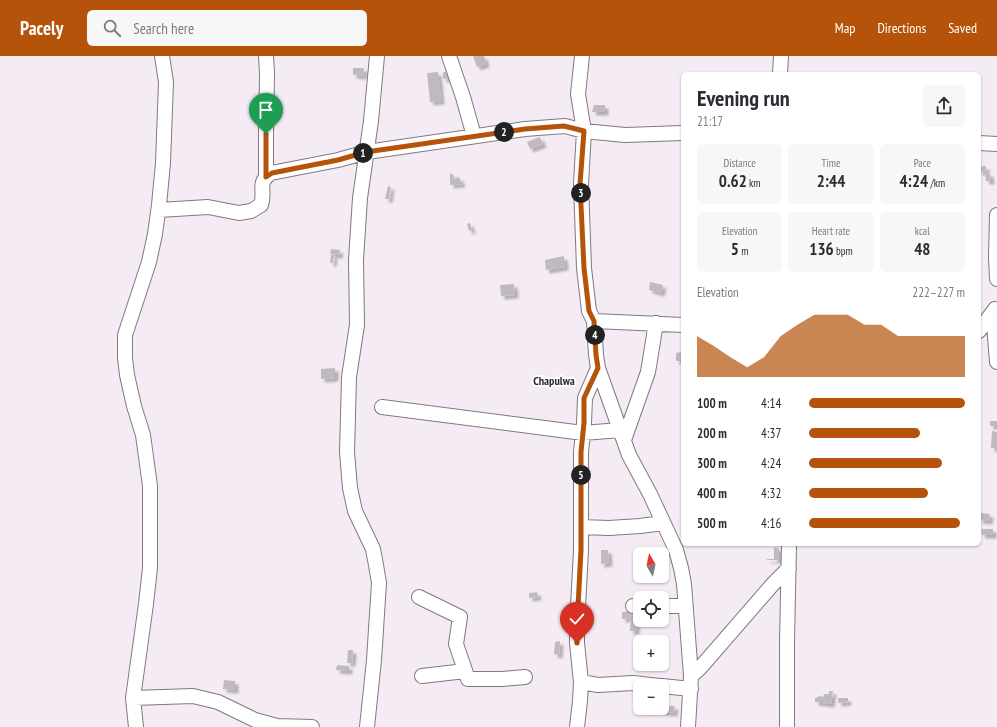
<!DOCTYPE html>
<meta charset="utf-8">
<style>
body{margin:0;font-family:"PT Sans Narrow",sans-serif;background:#f7f7f7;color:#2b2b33;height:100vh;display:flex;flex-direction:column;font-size:15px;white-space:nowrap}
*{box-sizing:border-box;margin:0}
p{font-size:13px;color:#7c7c81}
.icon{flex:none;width:22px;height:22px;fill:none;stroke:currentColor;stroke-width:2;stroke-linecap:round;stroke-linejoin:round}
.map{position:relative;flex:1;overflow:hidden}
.panel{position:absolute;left:681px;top:16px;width:300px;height:474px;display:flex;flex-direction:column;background:#fff;border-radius:6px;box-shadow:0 1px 3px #0004}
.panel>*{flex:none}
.needle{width:26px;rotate:351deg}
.fabs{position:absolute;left:633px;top:491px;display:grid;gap:8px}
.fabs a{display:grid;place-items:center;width:36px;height:36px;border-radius:6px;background:#fff;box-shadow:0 1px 3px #0004;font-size:20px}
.pin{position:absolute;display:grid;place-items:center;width:34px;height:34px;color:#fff;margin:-41px -17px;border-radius:50% 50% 50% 0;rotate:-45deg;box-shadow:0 0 4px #0007}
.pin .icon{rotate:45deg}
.km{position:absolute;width:20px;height:20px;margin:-10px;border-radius:50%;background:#222;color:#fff;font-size:11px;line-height:20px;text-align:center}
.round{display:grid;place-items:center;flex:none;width:42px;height:42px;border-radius:6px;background:#f7f7f7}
.overview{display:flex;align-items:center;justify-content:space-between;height:68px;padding:0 16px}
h1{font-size:22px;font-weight:700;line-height:30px}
.metrics{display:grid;grid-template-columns:repeat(3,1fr);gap:6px;height:68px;padding:4px 16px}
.metrics div{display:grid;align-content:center;border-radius:6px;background:#f7f7f7;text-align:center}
.metrics b{font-size:17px;font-weight:700}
.metrics small{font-size:11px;font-weight:400}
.metrics p{font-size:11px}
.chart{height:112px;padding:8px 16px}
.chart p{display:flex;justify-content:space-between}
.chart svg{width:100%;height:72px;margin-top:4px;fill:#b45309;opacity:.7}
ul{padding:0 16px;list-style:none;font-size:13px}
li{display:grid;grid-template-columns:64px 48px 1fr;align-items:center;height:30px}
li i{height:10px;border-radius:5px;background:#b45309}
header{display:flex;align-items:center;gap:24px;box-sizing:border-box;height:56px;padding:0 20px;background:#b45309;color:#fff}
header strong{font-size:19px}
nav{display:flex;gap:22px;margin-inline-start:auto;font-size:14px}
.search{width:280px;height:36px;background:#f7f7f7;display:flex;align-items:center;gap:10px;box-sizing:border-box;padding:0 14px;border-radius:6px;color:#7c7c81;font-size:15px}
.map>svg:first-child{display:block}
</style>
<header>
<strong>Pacely</strong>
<div class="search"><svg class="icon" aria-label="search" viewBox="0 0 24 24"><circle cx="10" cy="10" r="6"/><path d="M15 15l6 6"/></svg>Search here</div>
<nav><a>Map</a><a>Directions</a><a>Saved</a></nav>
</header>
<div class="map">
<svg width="997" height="671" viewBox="0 0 997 671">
<defs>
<filter id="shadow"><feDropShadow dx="3.5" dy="3.5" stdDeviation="1" flood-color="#0004"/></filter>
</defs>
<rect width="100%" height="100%" fill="#f4ebf4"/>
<path fill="#c1b9c1" filter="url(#shadow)" d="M473,0H484L486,8L477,11Z
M353,12H364L363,20L353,19Z
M451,15V22L443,23V16Z
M438,16L441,45L430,46L427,17Z
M594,49H605V56H592Z
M540,81L543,88L530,93L527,86Z
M986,110V115L979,116V111Z
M990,117L991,125H986L985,118Z
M450,118H453L454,123L459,121L462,128L450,129Z
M388,130L391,131L389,143H385Z
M470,167L472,174L469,175L467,168Z
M331,193L340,194L339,199L330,198Z
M331,199H334L333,207H330Z
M564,200L565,211L546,214L545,204Z
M650,226L663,229L661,237L649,234Z
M514,228L515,239L501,240L500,229Z
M681,296L682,305H676V297Z
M335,312V322L321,323V313Z
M990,365H997V370H990Z
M992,375L997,376V392H991Z
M980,457L990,458L989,465L979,464Z
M981,473H993V479H982Z
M774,491L779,493V504H767V503H774Z
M601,494H608L609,507L601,508Z
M537,536L538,541L529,542V537Z
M630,555V562L622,563V556Z
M631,558H637L636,575H630Z
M560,585L559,599L554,598L555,586Z
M348,594H353L352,607H347Z
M337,609L349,610V615L336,614Z
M224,624L235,625V634L223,633Z
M829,635H833L831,648L815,646V642L820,640L823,641L824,638H829Z
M838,642H848V646L838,647Z
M662,650H675L674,657L662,656Z"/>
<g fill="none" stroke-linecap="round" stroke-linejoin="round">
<defs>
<path id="minor" d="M449,0L463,41L474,80
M780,18L781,0
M979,87L997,88
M266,121V78L267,17L266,0
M159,154L208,151L239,157L251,155L261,149C266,135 256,127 271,117L338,104L367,96L525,73L565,70L584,75L625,79L683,77
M997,159L996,201L997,223
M993,256L997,306
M594,265L683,269
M979,275L995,253
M598,312L629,399L650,438L676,494L681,512L684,528L691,620L688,671
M382,351L583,377L620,374
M624,384L648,316L656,267
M581,471L609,472L640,470L663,467
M419,541L460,561L456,588L468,623H502L525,621
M633,550H640
M662,550H686
M422,620L465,615
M691,620L700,612L773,528L789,512
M581,626L598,629L633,627L660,630
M662,630L691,633
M133,642L193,640L218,646L255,664L277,670L312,671
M136,671L133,642L146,548L150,512V430L143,379L134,350L127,319L125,302V279L149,206L155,178L159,149L163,107L166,26L162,0
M367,671L374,604L379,527L376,509L373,493L355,455L350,432L347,396L349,321L357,269L356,204L360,142L371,65L377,0
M577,671L580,645L581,626L577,587V570L581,494V396L584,367L585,342L598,312L596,299L594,265L589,255L584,212L581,128L584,75L578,38L582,0
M787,671V586L789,488"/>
</defs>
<use href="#minor" stroke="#807980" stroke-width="16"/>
<use href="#minor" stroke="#fff" stroke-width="14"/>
</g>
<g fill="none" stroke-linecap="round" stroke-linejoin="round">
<defs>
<path id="route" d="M266,78V121L272,117L338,104L366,96L525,73L564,70L584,75L580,128L584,212L589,255L594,265L596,299L598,312L584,342V367L581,396V494L577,570V587"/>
</defs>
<use href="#route" stroke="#fff" stroke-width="8"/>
<use href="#route" stroke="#b45309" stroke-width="5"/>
</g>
<g text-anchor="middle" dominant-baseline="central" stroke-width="4" stroke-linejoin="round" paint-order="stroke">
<g font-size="12" font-weight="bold" fill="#2d2a2d" stroke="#fff">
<text x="554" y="324">Chapulwa</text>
</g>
</g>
</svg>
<div class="fabs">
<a><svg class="needle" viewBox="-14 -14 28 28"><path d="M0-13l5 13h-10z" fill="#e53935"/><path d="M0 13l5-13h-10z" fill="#7c7c81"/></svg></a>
<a><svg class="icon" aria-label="locate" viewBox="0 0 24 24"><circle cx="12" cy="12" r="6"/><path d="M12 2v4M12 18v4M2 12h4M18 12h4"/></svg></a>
<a>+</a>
<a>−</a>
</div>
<div class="pin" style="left:266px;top:78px;background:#1e9e55"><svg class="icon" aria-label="arrive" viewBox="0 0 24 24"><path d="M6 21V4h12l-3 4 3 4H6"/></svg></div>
<div class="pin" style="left:577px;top:587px;background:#d93025"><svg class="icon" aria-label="check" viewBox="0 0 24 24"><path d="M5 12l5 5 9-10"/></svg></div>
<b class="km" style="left:363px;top:97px">1</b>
<b class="km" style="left:504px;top:76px">2</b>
<b class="km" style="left:581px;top:137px">3</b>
<b class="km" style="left:595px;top:279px">4</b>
<b class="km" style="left:581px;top:419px">5</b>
<section class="panel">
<div class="overview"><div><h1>Evening run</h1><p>21:17</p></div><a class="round"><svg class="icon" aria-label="share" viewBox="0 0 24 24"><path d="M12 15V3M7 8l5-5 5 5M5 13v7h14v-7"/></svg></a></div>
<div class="metrics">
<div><p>Distance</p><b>0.62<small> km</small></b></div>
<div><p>Time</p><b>2:44</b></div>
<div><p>Pace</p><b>4:24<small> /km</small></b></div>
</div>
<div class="metrics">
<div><p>Elevation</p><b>5<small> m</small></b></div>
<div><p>Heart rate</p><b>136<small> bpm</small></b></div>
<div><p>kcal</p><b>48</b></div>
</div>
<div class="chart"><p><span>Elevation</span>222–227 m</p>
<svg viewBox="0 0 160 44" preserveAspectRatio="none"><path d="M0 44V19L10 25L20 32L30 38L40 32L50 19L60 12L70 6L80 6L90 6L100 12L110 12L120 19L130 19L140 19L150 19L160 19V44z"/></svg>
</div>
<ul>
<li><b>100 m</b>4:14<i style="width:100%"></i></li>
<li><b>200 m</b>4:37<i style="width:71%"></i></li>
<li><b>300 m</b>4:24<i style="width:85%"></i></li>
<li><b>400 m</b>4:32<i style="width:76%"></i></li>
<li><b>500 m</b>4:16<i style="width:97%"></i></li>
</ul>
</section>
</div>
